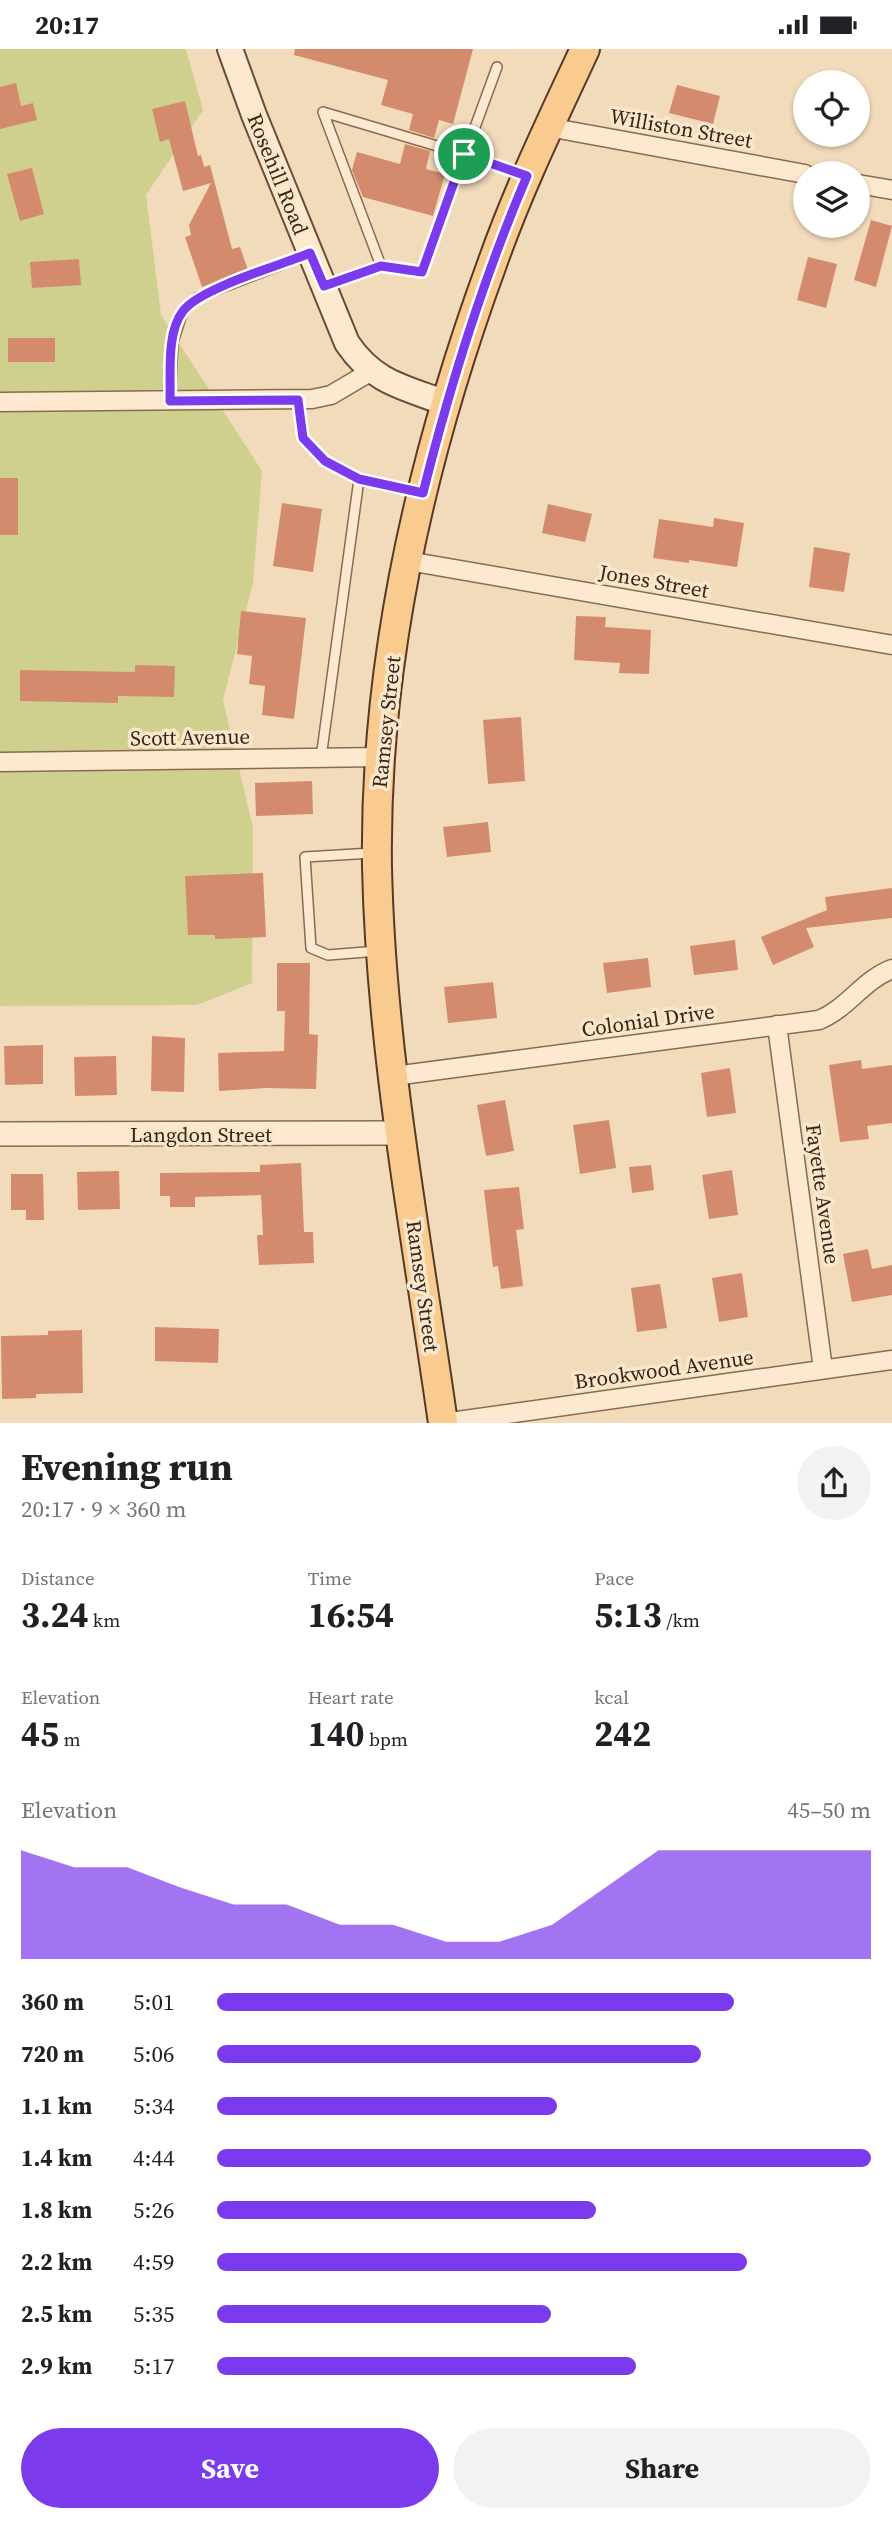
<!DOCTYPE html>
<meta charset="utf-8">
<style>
body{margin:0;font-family:"Source Serif 4",serif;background:#f2f2f2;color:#202124;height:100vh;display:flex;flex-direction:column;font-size:26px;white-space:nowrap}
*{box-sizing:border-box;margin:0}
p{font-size:23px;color:#757577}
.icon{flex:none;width:38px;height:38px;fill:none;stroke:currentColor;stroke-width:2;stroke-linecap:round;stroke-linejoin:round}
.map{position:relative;height:1374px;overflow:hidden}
.sheet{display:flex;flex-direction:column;background:#fff;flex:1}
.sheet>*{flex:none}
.fabs{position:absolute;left:793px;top:21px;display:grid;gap:14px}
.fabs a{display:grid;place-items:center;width:77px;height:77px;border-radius:50%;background:#fff;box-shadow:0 2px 5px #0004;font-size:35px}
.pin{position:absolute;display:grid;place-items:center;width:60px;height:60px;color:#fff;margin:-30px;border:4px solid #fff;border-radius:50%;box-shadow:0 2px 7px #0007}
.round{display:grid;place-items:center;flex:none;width:74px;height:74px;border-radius:37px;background:#f2f2f2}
.overview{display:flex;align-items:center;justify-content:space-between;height:119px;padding:0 21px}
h1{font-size:38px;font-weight:700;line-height:52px}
.stats{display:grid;grid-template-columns:repeat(3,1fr);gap:10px;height:119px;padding:7px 21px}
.stats div{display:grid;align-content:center}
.stats b{font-size:35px;font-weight:700}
.stats small{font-size:19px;font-weight:400}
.stats p{font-size:19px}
.chart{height:196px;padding:14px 21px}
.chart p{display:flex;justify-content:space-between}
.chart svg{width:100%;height:126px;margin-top:7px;fill:#7c3aed;opacity:.7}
.primary-button{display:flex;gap:14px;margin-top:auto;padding:14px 21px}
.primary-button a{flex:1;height:80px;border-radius:42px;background:#7c3aed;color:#fff;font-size:28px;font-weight:700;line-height:80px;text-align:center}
.primary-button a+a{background:#f2f2f2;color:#202124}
ul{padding:0 21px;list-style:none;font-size:23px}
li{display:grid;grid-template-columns:112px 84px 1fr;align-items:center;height:52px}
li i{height:18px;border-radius:9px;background:#7c3aed}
.status{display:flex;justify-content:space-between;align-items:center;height:49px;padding:0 35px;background:#fff;direction:ltr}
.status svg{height:19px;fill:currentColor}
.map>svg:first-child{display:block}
</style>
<div class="status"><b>20:17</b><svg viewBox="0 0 49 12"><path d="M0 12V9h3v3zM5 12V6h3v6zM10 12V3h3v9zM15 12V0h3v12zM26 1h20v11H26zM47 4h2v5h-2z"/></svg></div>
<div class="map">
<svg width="892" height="1374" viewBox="0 0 892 1374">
<rect width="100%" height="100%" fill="#f2dbbb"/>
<path fill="#d0d08e" d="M0,0H186L203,61L146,146L161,266L262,422L253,534L223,651L253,779L252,934L197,956L0,957Z"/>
<path fill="#d48b6d" d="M295,0H473L453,75L439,71L434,89L409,81L413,65L381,56L388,31L294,6Z
M16,34L21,57L33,54L37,71L0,80V38Z
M677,36L720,47L713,75L669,64Z
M185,52L198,107L201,106L204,118L210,116L232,200L240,198L248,221L202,238L185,188L191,186L189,176L211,134L183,142L169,90L160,93L152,60Z
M405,95L430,102L426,120L445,125L433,167L363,148L352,121L357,103L400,115Z
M32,119L44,165L20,172L7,125Z
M871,171L892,177L876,238L854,231Z
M808,208L837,215L826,259L797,251Z
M79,210L81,236L32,239L30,213Z
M8,289H55V313H8Z
M0,429H18V486H0Z
M282,454L322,460L313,523L273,517Z
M548,455L592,465L585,493L542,484Z
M714,469L744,474L737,518L689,511V514L653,509L659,470L713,478Z
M814,498L850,504L844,543L809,538Z
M241,562L306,569L294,670L262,666L265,637L249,635L252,607L237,605Z
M576,567L606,568L605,578L651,581L649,625L619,624L620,614L574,611Z
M135,616L175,617L174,648L118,647V654L20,652V621L135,623Z
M521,668L525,732L488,735L483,671Z
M312,732L313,765L256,767L255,734Z
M488,773L491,803L447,808L443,778Z
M263,824L266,888L215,890V886H188L185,827Z
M892,839V869L806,879L814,898L773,916L761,888L827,861L825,848Z
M735,891L738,921L694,926L690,897Z
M648,909L651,938L607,944L603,914Z
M277,914H310L309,985L318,986L316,1040L266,1039L219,1042L218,1004L284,1002L285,962H277Z
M493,933L497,969L448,974L444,938Z
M152,987L185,989L184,1043L151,1042Z
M43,996V1035L5,1036L4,997Z
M116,1007L117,1046L75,1047L74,1008Z
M861,1011L862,1020L892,1016V1074L867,1077L869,1090L840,1093L829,1016Z
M730,1019L736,1064L707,1068L701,1024Z
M505,1051L514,1102L486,1107L477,1056Z
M609,1071L616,1119L580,1125L573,1076Z
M301,1114L304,1183H313L314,1214L259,1216L257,1186H263L261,1146L195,1148V1158H170V1147H160V1124L260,1123V1116Z
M651,1116L654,1141L632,1144L629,1118Z
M732,1121L738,1166L709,1170L702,1126Z
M119,1122L120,1160L78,1161L77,1123Z
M11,1125H43L44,1171H26V1161H11Z
M519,1138L524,1180L516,1181L523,1237L501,1240L498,1217L493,1218L484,1141Z
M868,1200L872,1220L892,1216V1246L852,1253L843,1205Z
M742,1224L748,1268L719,1273L712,1229Z
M660,1235L667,1279L637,1283L631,1239Z
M155,1278L219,1280L218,1314L155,1312Z
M82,1281L83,1344L36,1345V1349L2,1350L1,1287L48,1286V1282Z"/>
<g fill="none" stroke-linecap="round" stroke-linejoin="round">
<defs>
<path id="service" d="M497,18L422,223L381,217L323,63L464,105L525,126
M326,236L381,217
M298,350L303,389L325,412L359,430L321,709
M170,352L173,293L183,262L198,248L309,205
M359,430L419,443
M372,804L305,808L311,899L328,906L378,902"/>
<path id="minor" d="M548,78L805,125
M858,135L892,141
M0,353L312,350L331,346L370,323
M408,512L892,596
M0,713L381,708
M777,976L823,1320
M394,1027L819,971C847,960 863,931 892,920
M443,1374L892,1311"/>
<path id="tertiary" d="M0,1085L402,1084"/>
<path id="secondary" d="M230,0L254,66L347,294C374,334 403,338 446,354"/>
<path id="primary" d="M443,1374C417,1190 381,1004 377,818C374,614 422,406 492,215C518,141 552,71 585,0"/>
</defs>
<use href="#service" stroke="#8a6a53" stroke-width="12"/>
<use href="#minor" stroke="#8a6a53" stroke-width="21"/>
<use href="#tertiary" stroke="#8a6a53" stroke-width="26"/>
<use href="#secondary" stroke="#6c4b37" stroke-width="28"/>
<use href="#primary" stroke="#573929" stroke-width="32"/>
<use href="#service" stroke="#fce9cf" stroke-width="9"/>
<use href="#minor" stroke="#fce9cf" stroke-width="18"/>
<use href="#tertiary" stroke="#fce9cf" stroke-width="23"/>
<use href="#secondary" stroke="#fce9cf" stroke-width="24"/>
<use href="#primary" stroke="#facb8e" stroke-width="28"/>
</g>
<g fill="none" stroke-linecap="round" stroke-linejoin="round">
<defs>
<path id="route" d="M464,105L527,127C483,230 450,336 423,444L359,430L325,412L303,389L298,351L170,352C171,325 166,284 183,262C200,239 281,216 310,204L324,237L381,217L422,223Z"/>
</defs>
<use href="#route" stroke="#fff" stroke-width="14"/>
<use href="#route" stroke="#7c3aed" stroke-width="9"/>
</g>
<g text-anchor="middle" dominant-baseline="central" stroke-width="7" stroke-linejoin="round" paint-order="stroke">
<g font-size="21" fill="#38251a" stroke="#f9e6cb">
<text transform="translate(681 79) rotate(10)">Williston Street</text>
<text transform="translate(278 125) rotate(68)">Rosehill Road</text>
<text transform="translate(654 532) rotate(10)">Jones Street</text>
<text transform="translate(386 673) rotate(-84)">Ramsey Street</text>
<text transform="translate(190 688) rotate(-1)">Scott Avenue</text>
<text transform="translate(648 971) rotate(-8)">Colonial Drive</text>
<text x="201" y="1085">Langdon Street</text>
<text transform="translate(823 1145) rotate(82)">Fayette Avenue</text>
<text transform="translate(423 1237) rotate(82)">Ramsey Street</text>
<text transform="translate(664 1320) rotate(-8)">Brookwood Avenue</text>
</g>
</g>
</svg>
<div class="fabs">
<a><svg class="icon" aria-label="locate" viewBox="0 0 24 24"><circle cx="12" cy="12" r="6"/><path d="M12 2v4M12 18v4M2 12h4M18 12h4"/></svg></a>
<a><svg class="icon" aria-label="layers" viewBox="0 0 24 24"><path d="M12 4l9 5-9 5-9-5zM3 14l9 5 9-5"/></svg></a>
</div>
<div class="pin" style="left:464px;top:105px;background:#1e9e55"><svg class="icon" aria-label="arrive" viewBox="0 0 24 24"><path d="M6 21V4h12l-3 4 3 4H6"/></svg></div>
</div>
<section class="sheet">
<div class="overview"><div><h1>Evening run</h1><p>20:17 · 9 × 360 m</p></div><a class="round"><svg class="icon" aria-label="share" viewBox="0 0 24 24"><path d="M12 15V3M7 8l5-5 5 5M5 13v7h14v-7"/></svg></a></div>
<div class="stats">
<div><p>Distance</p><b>3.24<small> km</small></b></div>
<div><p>Time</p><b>16:54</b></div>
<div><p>Pace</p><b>5:13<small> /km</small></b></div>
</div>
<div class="stats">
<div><p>Elevation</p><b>45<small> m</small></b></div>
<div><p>Heart rate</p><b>140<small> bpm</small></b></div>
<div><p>kcal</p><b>242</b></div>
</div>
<div class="chart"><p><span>Elevation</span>45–50 m</p>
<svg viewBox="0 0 160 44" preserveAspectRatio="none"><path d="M0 44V6L10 12L20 12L30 19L40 25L50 25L60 32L70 32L80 38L90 38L100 32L110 19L120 6L130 6L140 6L150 6L160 6V44z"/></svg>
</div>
<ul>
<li><b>360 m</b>5:01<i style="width:79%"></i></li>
<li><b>720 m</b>5:06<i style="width:74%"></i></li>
<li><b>1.1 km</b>5:34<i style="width:52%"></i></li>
<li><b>1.4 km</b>4:44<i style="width:100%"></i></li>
<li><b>1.8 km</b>5:26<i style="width:58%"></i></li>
<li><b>2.2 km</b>4:59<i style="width:81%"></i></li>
<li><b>2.5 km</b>5:35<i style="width:51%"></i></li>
<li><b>2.9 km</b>5:17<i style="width:64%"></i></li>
</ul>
<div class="primary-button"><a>Save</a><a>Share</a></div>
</section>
